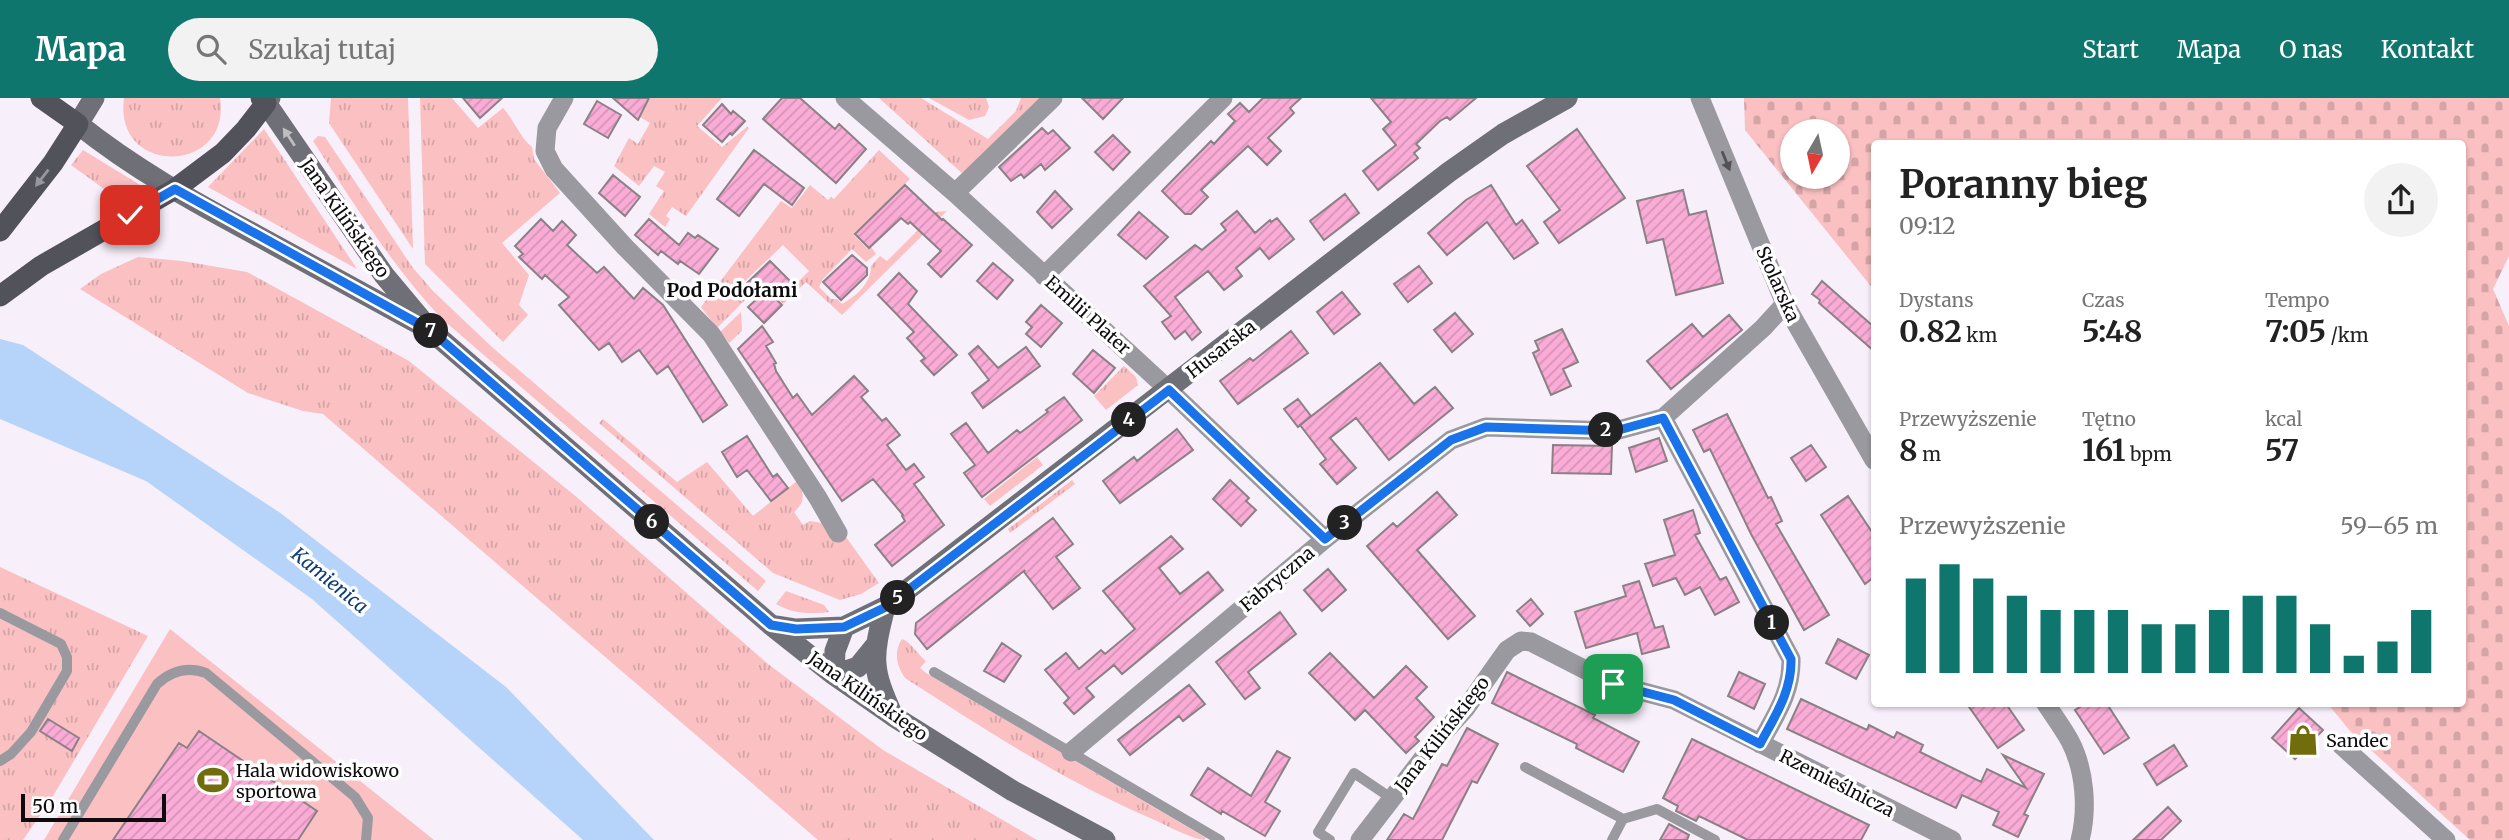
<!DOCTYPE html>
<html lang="pl">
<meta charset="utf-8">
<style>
body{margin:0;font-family:Merriweather,serif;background:#f2f2f2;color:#222;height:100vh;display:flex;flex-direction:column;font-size:26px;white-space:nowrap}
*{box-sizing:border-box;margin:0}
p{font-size:23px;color:#767676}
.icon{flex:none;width:38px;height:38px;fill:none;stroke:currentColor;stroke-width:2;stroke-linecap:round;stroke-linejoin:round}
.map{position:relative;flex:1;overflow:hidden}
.sheet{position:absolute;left:1871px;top:42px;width:595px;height:567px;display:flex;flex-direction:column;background:#fff;border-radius:7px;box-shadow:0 2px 5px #0004}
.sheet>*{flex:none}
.needle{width:46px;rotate:189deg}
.controls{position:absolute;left:1780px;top:21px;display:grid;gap:14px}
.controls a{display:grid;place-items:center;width:70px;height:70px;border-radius:50%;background:#fff;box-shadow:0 2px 5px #0004;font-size:35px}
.scale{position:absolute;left:21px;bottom:18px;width:145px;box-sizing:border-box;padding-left:7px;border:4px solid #0d0b0e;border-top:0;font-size:19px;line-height:24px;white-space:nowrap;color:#0d0b0e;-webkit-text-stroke:5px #fff;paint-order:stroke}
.pin{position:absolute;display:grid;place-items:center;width:60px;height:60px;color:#fff;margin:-30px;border-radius:14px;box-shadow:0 4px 10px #0006}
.km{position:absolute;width:35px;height:35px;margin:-18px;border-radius:50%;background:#222;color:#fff;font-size:19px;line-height:35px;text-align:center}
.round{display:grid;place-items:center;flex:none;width:74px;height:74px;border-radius:37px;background:#f2f2f2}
.headline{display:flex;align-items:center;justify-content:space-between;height:119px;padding:0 28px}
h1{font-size:38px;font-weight:700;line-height:52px}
.metrics{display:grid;grid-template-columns:repeat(3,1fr);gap:10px;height:119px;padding:7px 28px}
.metrics div{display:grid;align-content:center}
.metrics b{font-size:30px;font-weight:700}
.metrics small{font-size:19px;font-weight:400}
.metrics p{font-size:19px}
.chart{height:196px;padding:14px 28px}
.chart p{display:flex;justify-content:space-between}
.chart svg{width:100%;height:126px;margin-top:7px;stroke:#0f766e;stroke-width:6}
header{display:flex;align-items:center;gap:42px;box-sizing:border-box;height:98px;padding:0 35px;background:#0f766e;color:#fff}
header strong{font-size:33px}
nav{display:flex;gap:38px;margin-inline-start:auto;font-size:24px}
.search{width:490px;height:63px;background:#f2f2f2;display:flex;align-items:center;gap:18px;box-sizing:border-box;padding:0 24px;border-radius:38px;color:#767676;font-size:26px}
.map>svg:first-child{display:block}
</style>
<header>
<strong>Mapa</strong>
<div class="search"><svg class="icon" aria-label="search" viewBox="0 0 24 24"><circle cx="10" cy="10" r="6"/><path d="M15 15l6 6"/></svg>Szukaj tutaj</div>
<nav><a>Start</a><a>Mapa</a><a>O nas</a><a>Kontakt</a></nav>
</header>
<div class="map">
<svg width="2509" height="742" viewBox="0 0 2509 742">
<defs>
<pattern id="grass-tufts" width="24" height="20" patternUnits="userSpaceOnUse" patternTransform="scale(1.75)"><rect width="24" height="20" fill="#fac0c2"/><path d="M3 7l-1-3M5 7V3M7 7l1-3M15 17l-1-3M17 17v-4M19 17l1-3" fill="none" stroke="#d5a4a6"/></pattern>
<pattern id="cemetery-stones" width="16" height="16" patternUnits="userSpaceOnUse" patternTransform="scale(1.75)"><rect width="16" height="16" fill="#fac0c2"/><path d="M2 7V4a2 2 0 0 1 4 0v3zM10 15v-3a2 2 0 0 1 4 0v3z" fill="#d5a4a6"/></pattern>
<pattern id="building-hatch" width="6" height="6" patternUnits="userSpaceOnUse" patternTransform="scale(1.75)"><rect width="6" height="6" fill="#faacd6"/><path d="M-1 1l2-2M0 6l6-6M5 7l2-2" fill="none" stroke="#d593b6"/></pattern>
</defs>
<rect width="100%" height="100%" fill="#f7effa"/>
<path fill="url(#grass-tufts)" d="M124,0H220C232,77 113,79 124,0Z
M331,0H408L413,151L329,25Z
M420,0H452L478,30L503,10C514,22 520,39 532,49L534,61L560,95L502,145L529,177L519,207L528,217L503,244L425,166Z
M650,0H722L697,28L722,49L747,29L749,30L686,118L672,109L666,118L670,121L665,129L649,116L664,93L656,88L665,74L654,68L639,88L614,68L629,40L638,46L650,25L640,19Z
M879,0H921L988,41L1016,13L1021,0H1039L1038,4L964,77Z
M929,0H986L989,9L985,18L969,22Z
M264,31L357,171L208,89Z
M318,38L325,39L413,170L433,193L493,250L766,483L758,493L442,221C391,167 353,104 313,43Z
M83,52L140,87L118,101L71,67Z
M879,52L910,81L854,137L868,151L871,149L876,156L866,164L852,151L823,181L819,189L831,201H837L842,206C856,198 871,186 871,168L880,158L887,163L936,114L947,113L842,217L806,184L783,206L780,202L809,173L783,147L741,187L750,197L717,230L701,209L781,103L792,110L810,87L828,102L831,99L834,101Z
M138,159L182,163L247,174L409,263L579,401L768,566L883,652L1037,742H818L323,316L303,313L248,295L80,191L101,176Z
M741,214L742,233L729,245L720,234Z
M1124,268L1136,279L1138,287L1106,312L1094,298Z
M603,321L677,384L707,364L753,418L797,383C804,397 806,403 794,414L803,427L810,423L822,425L837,445L846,439L879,485L861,496L840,502L773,475L599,325Z
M1037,359L1043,367L990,408L984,401Z
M1072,382L1075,386L1010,435L1008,431Z
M0,469L148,538L53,698L23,742H0Z
M786,493L824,507L829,514C809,516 793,516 776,506Z
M902,541C911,544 918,557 926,563L920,570L926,575L1206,740L1204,742C1186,739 1167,727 1150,720C1064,683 984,631 905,580C897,568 893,554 902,541Z"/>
<path fill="url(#cemetery-stones)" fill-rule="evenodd" d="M1744,0H2509V158L2493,191L2509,228V742H2470L2350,633L2328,606H2462V46H1874V192L1745,32ZM1792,33H1838V79H1792Z"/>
<path fill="#fac0c2" d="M170,531L434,742H44Z"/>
<path fill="#b6d3fa" d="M0,241L23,247L279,414L506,589L654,742H583L312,501L146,383L0,321Z"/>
<path fill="url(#building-hatch)" stroke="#8c8086" stroke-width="2" d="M463,0H502L480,20Z
M613,0H649L638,22Z
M782,0H800L835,31L839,26L866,51L836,85L763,21Z
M1082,0H1123L1103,21Z
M1263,0H1301L1290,10L1294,15L1268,40L1281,53L1267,67L1248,48L1201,92L1208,99L1191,116H1185L1162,93L1211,43L1214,46L1235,23L1228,16L1240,5L1249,14Z
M1371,0H1476L1450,22L1447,19L1440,23L1416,46L1420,50L1414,55L1418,60L1378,92L1363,73L1396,47L1383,31L1391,24Z
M597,3L621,17L608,40L584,26Z
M722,6L731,16L733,13L745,23L732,37L730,35L722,44L703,27Z
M1042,30L1048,36L1053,32L1070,50L1045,72L1041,66L1024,80L1021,76L1011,83L999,69Z
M1577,31L1625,100L1559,145L1544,124L1560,112L1527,68Z
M1113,37L1130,54L1113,72L1095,54Z
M754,52L804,90L792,107L764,86L739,118L717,101Z
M613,77L640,99L625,118L599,95Z
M905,87L942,122L943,121L972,147L941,179L928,166L941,153L910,124L908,126L901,120L869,150L855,136Z
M1491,87L1516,127L1522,122L1538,145L1514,161L1487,124L1447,157L1428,135L1466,102Z
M1683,92L1689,117L1706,113L1723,185L1676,197L1663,141L1647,145L1637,103Z
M1055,93L1072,111L1052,130L1037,114Z
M1345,96L1359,115L1324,142L1310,123Z
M1237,113L1255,135L1270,122L1271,124L1277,120L1294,141L1269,161L1260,150L1236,170L1242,178L1224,192L1208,173L1175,199L1201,234L1192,242L1185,233L1175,241L1162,224L1171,218L1144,188L1195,147L1202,152L1226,132L1221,126Z
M1139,114L1168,139L1146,161L1118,137Z
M541,121L553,133L562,123L576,137L567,147L597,175L604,169L634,201L643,190L663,207L727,307L703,324L668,268L657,276L639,252L622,264L609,245L599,252L559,207L569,199L545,177L542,181L519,159L523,156L515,148Z
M649,121L679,147L688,135L695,140L698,137L718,151L699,176L680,163L678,166L661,153L658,157L635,137Z
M852,157L867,170V177L841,202L823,184Z
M770,163L791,184L775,200L782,207L764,225L748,209L758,200L745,187Z
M993,165L1013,182L997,201L977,183Z
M1419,168L1432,185L1408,204L1394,186Z
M899,175L917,193L908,206L957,257L934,277L921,263L925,260L907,240L914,234L878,197Z
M1822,183L1874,229V253L1819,205L1820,202L1812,196Z
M1342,194L1360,216L1334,236L1317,214Z
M1041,207L1062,225L1041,249L1026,236L1032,229L1026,224Z
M1455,215L1473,236L1452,254L1434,232Z
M1729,217L1742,232L1671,291L1647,263L1692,226L1703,239Z
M762,228L773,244L766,248L776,265L774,266L776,273L793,300L797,296L812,317L854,278L868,293L861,299L882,323L886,320L900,337L887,347L906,372L914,366L924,379L914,386L944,427L892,468L875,447L905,423L902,418L903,417L873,381L842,403L738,251Z
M1562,231L1578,264L1563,271L1571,288L1551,297L1533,255L1539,252L1535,243Z
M1291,233L1308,255L1238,306L1220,283L1250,260L1253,263Z
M978,248L998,270L1026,249L1040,268L983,310L972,295L989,282L969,256Z
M1093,252L1115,270L1094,295L1073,276Z
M1380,265L1414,306L1435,289L1453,310L1389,362L1356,320L1330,340L1356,370L1337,386L1320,366L1326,361L1300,327Z
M1064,299L1082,322L982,399L964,375L975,367L951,336L966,325L988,355L1017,332L1020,335L1048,314L1046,312Z
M1298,301L1311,318L1298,329L1284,311Z
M1727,316L1768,400L1771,399L1782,423L1776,426L1829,517L1804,532L1751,436L1710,351L1704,354L1693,332Z
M1177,331L1193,352L1120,405L1103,383L1134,359L1137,363Z
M747,338L773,379L777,376L788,390L771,403L747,372L737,379L722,354Z
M1659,340L1667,363L1636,374L1629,350Z
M1553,347L1612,348L1611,376L1552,375Z
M1811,347L1826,369L1806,383L1791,360Z
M1230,382L1249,400L1246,403L1256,412L1241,428L1213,401Z
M1437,394L1457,417L1417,452L1475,518L1448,541L1367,448L1393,425L1397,429Z
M1848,398L1874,437V479L1865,486L1821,417Z
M1693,412L1700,435L1695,437L1720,482L1726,479L1739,504L1715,517L1700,489L1685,497L1676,480L1653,488L1645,466L1675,457L1664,422Z
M1053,420L1073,446L1056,459L1080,490L1053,511L1024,474L1025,472L927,551L915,536L916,525Z
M1171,438L1183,451L1159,470L1180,496L1208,474L1223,492L1122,576L1114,567L1086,590L1094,599L1074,616L1064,605L1069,600L1045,572L1066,555L1079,571L1101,552L1105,556L1135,531L1103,493Z
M1328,471L1346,492L1322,513L1304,492Z
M1639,483L1655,530L1663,528L1669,549L1642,556L1637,535L1586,550L1575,514L1626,498L1623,488Z
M1531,501L1543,516L1530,528L1517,513Z
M1280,514L1296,536L1248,574L1260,590L1245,601L1216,564Z
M1838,541L1869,557L1856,581L1826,565Z
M1002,545L1021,558L1004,584L984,573Z
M1330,555L1374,600L1406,568L1427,589L1416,600L1434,619L1415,639L1419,643L1406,655L1365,612L1355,622L1309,575Z
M1507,574L1595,617L1593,620L1639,644L1623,674L1576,650L1577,646L1492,605Z
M1739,574L1765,586L1754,611L1728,598Z
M1189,587L1205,606L1183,623L1179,618L1130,657L1118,642Z
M1801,601L1867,632L1869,627L1894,640L1897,634L1923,647L1920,654L1981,684L1987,671L2026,690L2003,657L2044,676L2024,716L2028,718L2018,739L1993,727L1999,714L1962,697L1956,710L1787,631Z
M1967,606H2006L2024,632L1998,650Z
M2085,606H2107L2129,640L2104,656L2075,612Z
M2299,610L2323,632L2295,661L2272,640Z
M48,621L79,640L72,653L40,633Z
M1467,630L1498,646L1477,685L1472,683L1442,742H1387L1404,716L1413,721L1442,666L1447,668Z
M199,633L317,713L298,742H113L179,645L187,650Z
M1692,641L1869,727L1861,742H1748L1699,718L1696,723L1676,713L1678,708L1663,700Z
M2174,647L2187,668L2157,687L2144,666Z
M1277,653L1290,660L1265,704L1280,713L1265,738L1222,713L1221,716L1191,697L1208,670L1251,698Z
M2168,709L2181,723L2161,742H2133Z
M1669,726L1689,737L1687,742H1660Z"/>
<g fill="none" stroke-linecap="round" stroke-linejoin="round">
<path stroke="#99999f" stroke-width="10" d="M0,515L61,546L67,559V573L31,634L11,656L0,663
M934,574L1220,742
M1525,669L1623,721
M63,742L157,586C171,573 187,568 206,575L355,699L368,720L366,742
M1330,742L1318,734L1354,675L1391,700
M1612,742L1623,721L1657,711L1715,742"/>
<path stroke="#99999f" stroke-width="19" d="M564,0L547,30L545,53L554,71L625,149L711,236L818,400L838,435
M845,0L955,95L1169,292L1325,441
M1700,0L1785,206L1874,362
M955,95L1053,0
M1044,178L1223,0
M1663,320L1791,561C1792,594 1775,618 1760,646
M2046,606C2054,618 2063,630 2070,643C2085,672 2088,711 2080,742
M2341,647L2446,742
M1071,654L1325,441L1451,342L1486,329L1615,333L1663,320L1763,230L1785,206
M1360,742L1437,642L1466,610L1507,552L1521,543L1531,544L1613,586L1674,602L1952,742"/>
<path stroke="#6f6f77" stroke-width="21" d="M94,0L78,26C133,70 194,104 256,137C311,167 366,197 421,227
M270,0L266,5L384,177L430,232L771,527L834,577L893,618L1013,693L1105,742
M885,509C872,560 871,570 893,618
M771,527L796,531L844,529L885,509L1449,74L1503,36L1567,0
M834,577L858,569L875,548
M834,577L835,553L844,529"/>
<path stroke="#52525b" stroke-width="21" d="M0,133L53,65L78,26L41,0
M0,198L41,168L175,91L223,55L246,31L266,5L261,0"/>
</g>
<defs><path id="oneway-solid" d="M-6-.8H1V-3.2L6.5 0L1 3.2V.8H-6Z" transform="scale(1.75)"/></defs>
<use fill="#bebec2" href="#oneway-solid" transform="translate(289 39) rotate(-123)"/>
<use fill="#535256" href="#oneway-solid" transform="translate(1726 63) rotate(68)"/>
<use fill="#97979d" href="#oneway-solid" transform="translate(42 80) rotate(128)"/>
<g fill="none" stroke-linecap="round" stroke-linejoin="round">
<defs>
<path id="route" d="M130,117L175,91L430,232L771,527L796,531L844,529L886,509L1169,292L1325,441L1451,342L1486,329L1615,333L1663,320L1791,561C1792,593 1775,618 1760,646L1674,602L1613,586"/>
</defs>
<use href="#route" stroke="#fff" stroke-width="14"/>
<use href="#route" stroke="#1a73e8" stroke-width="9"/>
</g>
<defs>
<symbol id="shop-bare" viewBox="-9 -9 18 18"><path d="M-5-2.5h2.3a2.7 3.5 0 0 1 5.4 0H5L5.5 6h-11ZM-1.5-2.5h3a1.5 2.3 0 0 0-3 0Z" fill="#726d0c" stroke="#fff" stroke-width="2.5" paint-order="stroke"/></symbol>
<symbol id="stadium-bare" viewBox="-9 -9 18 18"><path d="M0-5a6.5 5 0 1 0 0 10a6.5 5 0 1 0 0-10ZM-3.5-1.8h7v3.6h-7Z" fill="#726d0c" stroke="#fff" stroke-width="2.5" paint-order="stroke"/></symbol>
</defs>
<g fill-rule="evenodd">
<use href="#shop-bare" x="2281" y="620" width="44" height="44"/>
<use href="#stadium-bare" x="191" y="660" width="44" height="44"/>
</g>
<g text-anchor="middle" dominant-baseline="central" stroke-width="7" stroke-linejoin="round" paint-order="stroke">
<g font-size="18" fill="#0d0b0e" stroke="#fff">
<text transform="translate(345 120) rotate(55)">Jana Kilińskiego</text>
<text transform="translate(1778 186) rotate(66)">Stolarska</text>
<text transform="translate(1088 217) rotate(42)">Emilii Plater</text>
<text transform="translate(1221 251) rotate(-38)">Husarska</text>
<text transform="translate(1277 481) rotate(-40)">Fabryczna</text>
<text transform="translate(868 598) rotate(35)">Jana Kilińskiego</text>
<text transform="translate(1442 636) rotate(-52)">Jana Kilińskiego</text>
<text transform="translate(1837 685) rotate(27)">Rzemieślnicza</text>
</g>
<g font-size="18" fill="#0d0b0e" stroke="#fff" text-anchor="start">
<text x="2326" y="642">Sandec</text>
<text x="236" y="672">Hala widowiskowo<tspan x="236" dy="21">sportowa</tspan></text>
</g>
<g font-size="19" font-weight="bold" fill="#0d0b0e" stroke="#fff">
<text x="732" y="192">Pod Podołami</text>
</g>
<g font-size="19" font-style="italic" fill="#0d3b73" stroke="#fff">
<text transform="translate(330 482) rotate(39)">Kamienica</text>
</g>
</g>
</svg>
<div class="controls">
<a><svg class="needle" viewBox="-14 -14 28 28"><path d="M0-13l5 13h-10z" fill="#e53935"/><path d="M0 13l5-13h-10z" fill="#767676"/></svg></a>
</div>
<div class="scale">50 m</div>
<div class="pin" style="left:1613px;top:586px;background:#1e9e55"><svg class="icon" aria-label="arrive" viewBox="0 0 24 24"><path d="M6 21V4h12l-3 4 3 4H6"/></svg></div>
<div class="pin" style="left:130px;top:117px;background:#d93025"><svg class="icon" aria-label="check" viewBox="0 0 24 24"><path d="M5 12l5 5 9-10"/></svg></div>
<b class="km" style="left:1772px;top:525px">1</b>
<b class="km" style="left:1606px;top:332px">2</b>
<b class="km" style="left:1345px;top:425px">3</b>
<b class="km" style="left:1129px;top:322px">4</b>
<b class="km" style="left:898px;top:500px">5</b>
<b class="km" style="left:652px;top:424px">6</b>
<b class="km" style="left:431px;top:233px">7</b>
<section class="sheet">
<div class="headline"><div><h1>Poranny bieg</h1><p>09:12</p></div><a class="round"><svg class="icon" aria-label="share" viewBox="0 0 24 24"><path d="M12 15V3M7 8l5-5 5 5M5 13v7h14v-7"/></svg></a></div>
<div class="metrics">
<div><p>Dystans</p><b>0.82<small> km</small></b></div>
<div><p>Czas</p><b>5:48</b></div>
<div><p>Tempo</p><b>7:05<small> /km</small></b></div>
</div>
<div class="metrics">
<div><p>Przewyższenie</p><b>8<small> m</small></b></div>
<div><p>Tętno</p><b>161<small> bpm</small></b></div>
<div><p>kcal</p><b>57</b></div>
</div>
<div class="chart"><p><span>Przewyższenie</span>59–65 m</p>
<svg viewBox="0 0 160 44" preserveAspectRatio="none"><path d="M5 44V11M15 44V6M25 44V11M35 44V17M45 44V22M55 44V22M65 44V22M75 44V27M85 44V27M95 44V22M105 44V17M115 44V17M125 44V27M135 44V38M145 44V33M155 44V22"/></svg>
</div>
</section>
</div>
